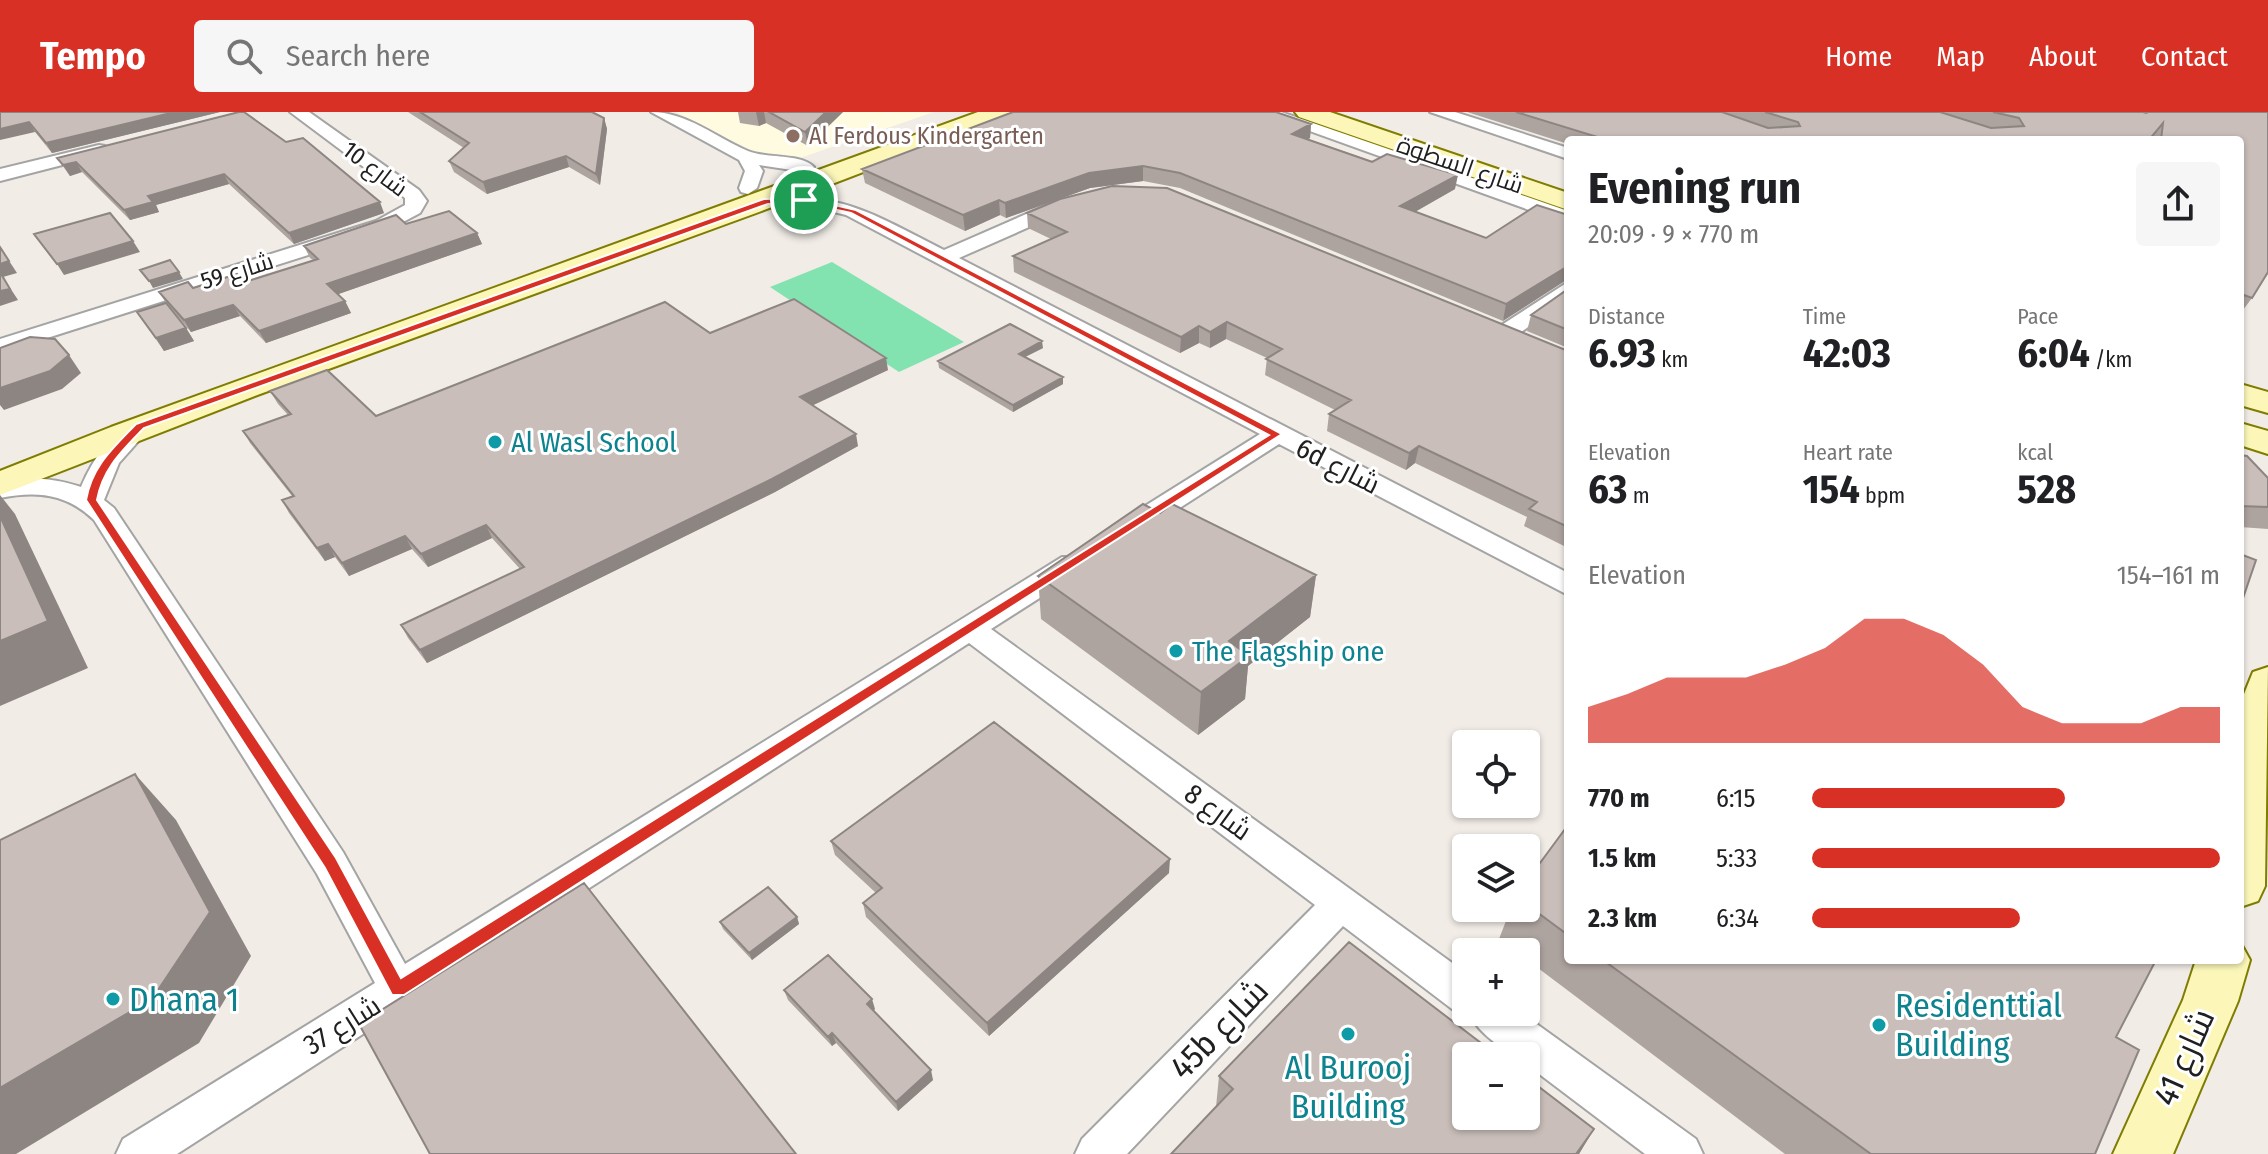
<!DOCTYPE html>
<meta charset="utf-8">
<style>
body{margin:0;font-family:"Fira Sans Condensed",Cairo,sans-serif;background:#f6f6f6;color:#202124;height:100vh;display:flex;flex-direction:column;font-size:30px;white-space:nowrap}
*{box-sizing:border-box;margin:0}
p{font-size:26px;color:#757577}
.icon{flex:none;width:44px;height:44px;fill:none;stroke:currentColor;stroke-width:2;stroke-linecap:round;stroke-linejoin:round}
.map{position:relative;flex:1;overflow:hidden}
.sheet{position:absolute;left:1564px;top:24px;width:680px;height:828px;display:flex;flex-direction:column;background:#fff;border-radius:8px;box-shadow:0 2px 6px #0004}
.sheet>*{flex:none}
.tools{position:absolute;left:1452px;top:618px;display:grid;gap:16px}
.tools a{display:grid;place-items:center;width:88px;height:88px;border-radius:8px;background:#fff;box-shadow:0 2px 6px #0004;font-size:40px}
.pin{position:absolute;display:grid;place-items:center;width:68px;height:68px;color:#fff;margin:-34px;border:4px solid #fff;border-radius:50%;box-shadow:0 2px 8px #0007}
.round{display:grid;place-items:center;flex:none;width:84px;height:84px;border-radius:8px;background:#f6f6f6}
.headline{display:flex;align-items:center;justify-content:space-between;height:136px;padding:0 24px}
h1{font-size:44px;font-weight:700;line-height:60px}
.figures{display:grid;grid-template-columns:repeat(3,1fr);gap:12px;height:136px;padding:8px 24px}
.figures div{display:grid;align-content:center}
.figures b{font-size:40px;font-weight:700}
.figures small{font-size:22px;font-weight:400}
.figures p{font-size:22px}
.chart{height:224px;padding:16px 24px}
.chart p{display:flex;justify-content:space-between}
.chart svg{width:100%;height:144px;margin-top:8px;fill:#d93025;opacity:.7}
ul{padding:0 24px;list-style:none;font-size:26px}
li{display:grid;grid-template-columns:128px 96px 1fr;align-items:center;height:60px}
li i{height:20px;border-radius:10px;background:#d93025}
header{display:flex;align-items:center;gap:48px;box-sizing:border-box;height:112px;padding:0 40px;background:#d93025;color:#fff}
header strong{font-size:38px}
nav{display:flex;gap:44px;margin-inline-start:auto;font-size:28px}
.search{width:560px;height:72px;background:#f6f6f6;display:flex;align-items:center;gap:20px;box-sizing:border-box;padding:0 28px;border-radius:8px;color:#757577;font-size:30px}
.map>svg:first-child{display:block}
</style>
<header>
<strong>Tempo</strong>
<div class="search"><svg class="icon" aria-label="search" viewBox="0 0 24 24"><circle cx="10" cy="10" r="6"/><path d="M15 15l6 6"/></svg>Search here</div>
<nav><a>Home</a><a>Map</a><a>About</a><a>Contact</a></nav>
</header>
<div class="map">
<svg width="2268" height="1042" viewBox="0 0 2268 1042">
<rect width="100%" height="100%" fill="#f1ece6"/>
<path fill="#fffbe1" d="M676,0H934L794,48H767Z"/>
<path fill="#82e3b1" d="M832,150L964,230L899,260L770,175Z"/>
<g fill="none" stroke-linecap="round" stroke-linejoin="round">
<defs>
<path id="street" d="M290,0H309L419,78L427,89L420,101L390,117L0,241V227L376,109L405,93V86Z
M651,0C687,0 715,25 748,39C767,47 800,41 814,55L805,60L759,53L763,59L757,76L748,82L741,80L739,76L745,59L739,48Z
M1257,0H1281L1568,99V112Z
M1430,0H1455L1568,36V47Z
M99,33L105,34V42L0,69V57Z
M767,83C847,83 875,103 944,138L1056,89H1070L1073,93L1070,97L959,146L1568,461V483L1279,332L1133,426H1113L1109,420L1113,414L1260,322L846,103L814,95L760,93L757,89Z
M1568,170V186L1513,226H1497L1494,221L1497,216Z
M140,307L152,314L119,351L104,388L114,396L343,740L405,852L1062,445H1082L1086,452L1082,459L991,517L1466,861V900H1520L1696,1027L1703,1042H1645L1526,952V944C1506,944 1477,919 1469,901L1452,897L1343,814L1127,1042H1075L1082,1027L1315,793L969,531L177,1042H116L123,1027L375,871L317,762L94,408C66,381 36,379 0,386V370C28,364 54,366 81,375C91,351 114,313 140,307Z"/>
<path id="secondary" d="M978,0H1011L1007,5L759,100L260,282L0,383V359L111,315Z
M1295,0H1330L1568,81V98L1299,5Z
M2240,272L2268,280V301L2240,293Z
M2240,311L2268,319V342L2240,333Z
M2268,555L2265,774L2258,789L2240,795V592L2253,560Z
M2240,830L2250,848L2238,889L2173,1042H2113L2183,888L2196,848H2240Z"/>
</defs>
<use href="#street" stroke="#a4a4a4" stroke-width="4"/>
<use href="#secondary" stroke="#7e7c01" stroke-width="4"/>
<use href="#street" fill="#fff" fill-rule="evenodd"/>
<use href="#secondary" fill="#fcf7b9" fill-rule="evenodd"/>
</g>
<path fill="#ada39f" d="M0,0H220L52,41L35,20Z
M239,0L384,101L294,132L229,72L156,93L159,100L130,108L82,60L70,64L57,46Z
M408,0H592L604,6L607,17L600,73L569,55L487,82L454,60L449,49L464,36Z
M738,0H843L808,34L766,11L759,14L740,11Z
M1467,0H2268L2252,186L2240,202V28H2154V25L2152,28H1568V32Z
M1311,12L1310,26L1308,27L1455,77L1415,100L1486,126L1537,93L1503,209L1180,76L1143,69L1090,76L1006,106L1000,103L965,119L865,71L862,57Z
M1027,101L1568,239V436L1524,414L1527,405L1415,351L1406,358L1327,319L1329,302L1335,298L1265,263L1267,246L1226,227L1210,236L1199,231L1180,241L1014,160L1013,144L1051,127L1028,116Z
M406,112L477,121L482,132L338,182L345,189L351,201L266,231L240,204L191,220L166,191L159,180L245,170L313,148L310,146L304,134Z
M1568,177V236L1527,219L1531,203Z
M137,200L186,216L194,229L164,239Z
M710,221L888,258L812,293L858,334L775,380L427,551L408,526L401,513L520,457L492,426L428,455L412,437L349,464L335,445L325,449L289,401L282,388L292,384L250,331L243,319L288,303L278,292L270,279L376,304Z
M1043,236L1025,245L1063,265V272L1013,300L939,256L938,249Z
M2240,343L2268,366V417L2240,415Z
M1160,401L1316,463L1310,505L1248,554L1245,587L1198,623L1041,507L1038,464Z
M1568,713V848H2156L2116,925L2095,1042H1785L1526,847V840H1516L1499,827L1511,796H1526V770Z
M831,729L1169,761L989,924L866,805L863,791L876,781L835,743Z
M797,805L799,812L752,848L723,817L720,810Z
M784,878L875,897L873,899L933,968L898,999L836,931L832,934L788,888Z
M1219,964L1594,1017L1579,1042H1171L1216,995Z"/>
<path fill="#8d8582" d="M175,0H220L52,41L46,31Z
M756,0H764L766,11L759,14Z
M826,0H843L808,34L805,20Z
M604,6L607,17L600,73L596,62Z
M29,10L35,20L0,28V17Z
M1311,12L1310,26L1291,36L1292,22Z
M566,44L569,55L487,82L483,70Z
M76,50L82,60L70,64L63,53Z
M1143,54V69L1090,76L1006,106L1005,91L1089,61Z
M224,62L229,72L156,93L159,100L130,108L124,98L148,84Z
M1458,63L1455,77L1397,110L1400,94Z
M999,88L1000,103L965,119L963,103Z
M380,90L384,101L294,132L289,121Z
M477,121L482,132L333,184L327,172Z
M133,129L140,140L64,163L57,152Z
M0,135L17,161L3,165L18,188L0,194Z
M1568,154V167L1503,209L1506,192Z
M179,160L183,167L153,176L149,169Z
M345,189L351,201L266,231L259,219Z
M233,193L240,204L191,220L184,208Z
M1227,210L1226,227L1210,236V220Z
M1199,214V231L1180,241L1181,225Z
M186,216L194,229L164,239L156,226Z
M1042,229L1043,236L1019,248V242Z
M69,243L81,261L62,277L4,298L0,293V276Z
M886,246L888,258L803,298L800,285Z
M1063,265V272L1013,300V293Z
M856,322L858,334L775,380L427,551L420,538Z
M1419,334L1415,351L1406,358L1409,341Z
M0,383L15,402L88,556L0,594Z
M486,413L492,426L428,455L421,442Z
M405,424L412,437L349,464L342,451Z
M328,432L335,445L325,449L317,436Z
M1316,463L1310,505L1248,554L1245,587L1198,623L1201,580L1229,529Z
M135,662L176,708L251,844L199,931L16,1042H0V976Z
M1170,747L1169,761L989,924L987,911Z
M797,805L799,812L752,848L749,841Z
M872,887L875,897L870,902L867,892Z
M832,921L836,931L832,934L828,925Z
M931,958L933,968L898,999L896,990Z
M1594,1017L1579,1042H1576Z"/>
<path fill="#c9beb9" stroke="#8d8582" stroke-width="2" d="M0,0H175L46,31L29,10L0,17Z
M239,0H244L286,30L303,26L380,90L289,121L224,62L148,84L153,90L124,98L76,50L63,53L57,46Z
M420,0H592L604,6L596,62L566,44L483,70L449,49L469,31Z
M769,0H826L805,20Z
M1013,0H1276L1311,12L1292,22L1372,50L1387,42L1458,63L1400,94L1486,126L1537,93L1568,103V154L1506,192L1180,61L1143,54L1089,61L1005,91L999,88L963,103L862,57Z
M1516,0H1722L1768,16L1800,14L1798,10L1765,0H1940L1991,16L2024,14L2019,6L1993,0H2143L2146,1L2148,0H2268V160L2252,186L2244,183L2240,191V28H2161L2163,11L2149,28H1607Z
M1112,74L1167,76L1568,239V415L1529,397L1537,390L1419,334L1409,341L1329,302L1351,288L1266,247L1282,237L1227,210L1210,220L1199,214L1181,225L1013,144L1067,120L1027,101L1060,87Z
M449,99L477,121L327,172L345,189L259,219L233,193L184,208L159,180L188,170L193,176L237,162L245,170L318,147L304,134L396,103L406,112Z
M110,101L133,129L57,152L34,122Z
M0,135L9,149L0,152Z
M170,148L179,160L149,169L140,158Z
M0,160L10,177L0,179Z
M1568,177V218L1531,203Z
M794,187L886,246L800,285L856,322L772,367L420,538L401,513L524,455L486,413L421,442L405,424L342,451L328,432L317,436L282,388L294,384L243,319L291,302L270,279L327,258L376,304L665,190L710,221Z
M166,191L186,216L156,226L137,200Z
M1010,212L1042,229L1019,242L1063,265L1013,293L938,249Z
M30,225L55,227L69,243L50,259L0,276V236Z
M2240,343L2247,344L2268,366V395L2240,394Z
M1143,392L1160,401L1172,392L1316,463L1229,529L1249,544L1201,580L1038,464Z
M0,404L48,509L0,529Z
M2240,442L2256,448L2240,495Z
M994,610L1170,747L987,911L863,791L882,776L831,729Z
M135,662L210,800L152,887L0,976V728Z
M1568,713V823L1526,792V770Z
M584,771L796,1042H430L359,912Z
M768,775L797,805L749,841L720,810Z
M1349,830L1498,944H1466V1004H1526V965L1594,1017L1576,1042H1171L1233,977L1219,964Z
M828,843L872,887L867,892L931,958L896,990L832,921L828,925L784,878Z
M1603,848H2156L2116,925L2139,938L2095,1042H1871Z"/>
<path fill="#d93025" stroke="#fff" stroke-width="2" fill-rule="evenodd" d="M804,86L856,98L1282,322L404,883H392L325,756L86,388C92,354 113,336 136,312L764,87ZM804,91L851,101L1269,323L401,866L336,746L97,388C103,356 122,339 144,316L768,92Z"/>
<circle fill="#8d6e63" stroke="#fff" stroke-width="3" cx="793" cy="24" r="8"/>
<g fill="#0f9aa8" stroke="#fff" stroke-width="3">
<circle cx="495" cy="330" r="8"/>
<circle cx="1176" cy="539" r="8"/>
<circle cx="113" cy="887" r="8"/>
<circle cx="1879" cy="913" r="8"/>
<circle cx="1348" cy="922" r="8"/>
</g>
<g text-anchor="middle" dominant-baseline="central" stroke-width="6" stroke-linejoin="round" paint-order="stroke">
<g font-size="24" fill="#785e54" stroke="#fff" text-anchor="start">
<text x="809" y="24">Al Ferdous Kindergarten</text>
</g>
<g font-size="24" fill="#202020" stroke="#fff">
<text transform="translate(1460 53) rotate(19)">شارع السطوة</text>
<text transform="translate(375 57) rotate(37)">شارع 10</text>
<text transform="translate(237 159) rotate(-17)">شارع 59</text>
</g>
<g font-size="28" fill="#0d838f" stroke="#fff" text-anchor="start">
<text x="511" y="330">Al Wasl School</text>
<text x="1192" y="539">The Flagship one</text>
</g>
<g font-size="28" fill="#202020" stroke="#fff">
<text transform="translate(1338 354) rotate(27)">6d شارع</text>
<text transform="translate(1218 700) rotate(36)">8 شارع</text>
<text transform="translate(342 913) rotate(-32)">شارع 37</text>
</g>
<g font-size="34" fill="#0d838f" stroke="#fff" text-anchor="start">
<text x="129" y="887">Dhana 1</text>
<text x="1895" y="893">Residenttial<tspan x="1895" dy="39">Building</tspan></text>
<text x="1348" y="955" text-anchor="middle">Al Burooj<tspan x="1348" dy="39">Building</tspan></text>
</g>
<g font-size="34" fill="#202020" stroke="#fff">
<text transform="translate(1219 917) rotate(-46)">45b شارع</text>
<text transform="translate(2184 945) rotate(-66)">شارع 41</text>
</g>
</g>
</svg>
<div class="tools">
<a><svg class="icon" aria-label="locate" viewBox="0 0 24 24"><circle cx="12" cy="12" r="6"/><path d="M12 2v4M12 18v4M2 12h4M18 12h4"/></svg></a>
<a><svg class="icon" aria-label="layers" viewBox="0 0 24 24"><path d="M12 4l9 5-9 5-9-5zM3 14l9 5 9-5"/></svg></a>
<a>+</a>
<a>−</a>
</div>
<div class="pin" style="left:804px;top:88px;background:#1e9e55"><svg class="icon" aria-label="arrive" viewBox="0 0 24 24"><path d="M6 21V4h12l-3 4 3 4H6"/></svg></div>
<section class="sheet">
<div class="headline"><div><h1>Evening run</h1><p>20:09 · 9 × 770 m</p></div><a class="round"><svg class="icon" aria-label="share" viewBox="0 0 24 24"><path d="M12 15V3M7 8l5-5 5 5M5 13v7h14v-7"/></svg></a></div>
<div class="figures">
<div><p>Distance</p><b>6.93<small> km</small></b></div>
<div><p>Time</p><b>42:03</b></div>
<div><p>Pace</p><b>6:04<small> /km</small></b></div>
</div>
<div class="figures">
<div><p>Elevation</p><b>63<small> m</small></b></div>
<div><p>Heart rate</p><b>154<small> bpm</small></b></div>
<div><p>kcal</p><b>528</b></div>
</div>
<div class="chart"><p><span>Elevation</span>154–161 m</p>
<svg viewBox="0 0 160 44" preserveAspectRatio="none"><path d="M0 44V33L10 29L20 24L30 24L40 24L50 20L60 15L70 6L80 6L90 11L100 20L110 33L120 38L130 38L140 38L150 33L160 33V44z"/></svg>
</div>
<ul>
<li><b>770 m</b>6:15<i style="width:62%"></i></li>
<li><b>1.5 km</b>5:33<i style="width:100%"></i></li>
<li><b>2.3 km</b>6:34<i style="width:51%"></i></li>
</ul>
</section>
</div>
